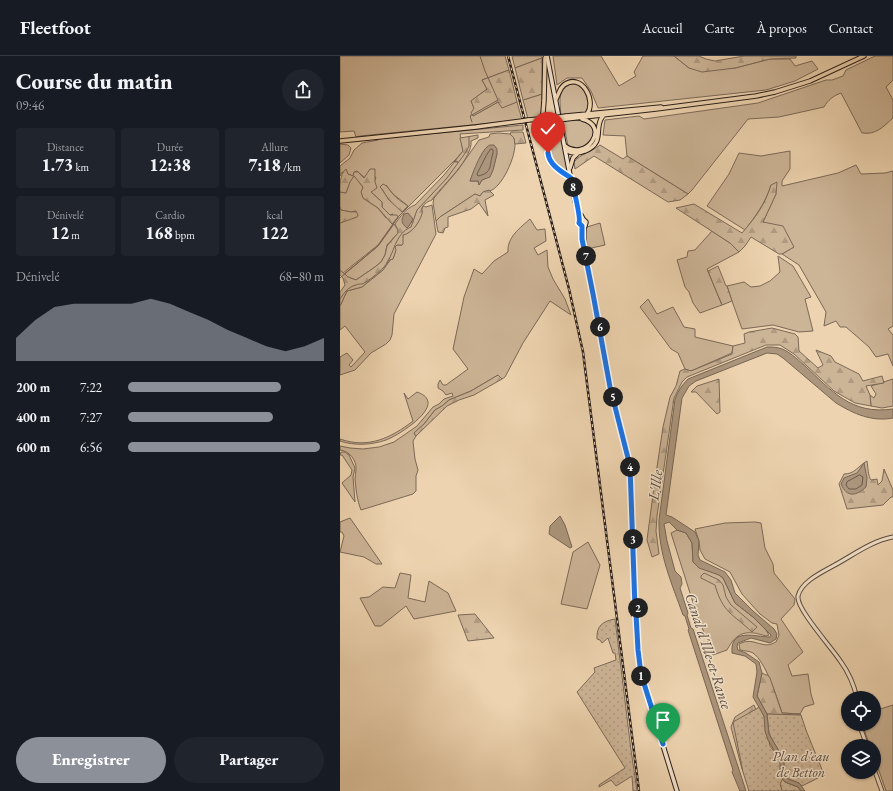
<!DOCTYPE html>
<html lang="fr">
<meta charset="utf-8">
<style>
body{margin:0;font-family:"EB Garamond",serif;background:#20242c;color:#f1f3f6;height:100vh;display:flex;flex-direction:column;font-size:15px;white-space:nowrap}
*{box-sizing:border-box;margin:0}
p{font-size:13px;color:#9ea1a6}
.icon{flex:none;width:22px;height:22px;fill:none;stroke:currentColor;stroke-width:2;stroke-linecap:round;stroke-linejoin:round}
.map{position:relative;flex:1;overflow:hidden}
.side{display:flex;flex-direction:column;background:#171b24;width:340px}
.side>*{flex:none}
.fabs{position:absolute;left:501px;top:635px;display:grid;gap:8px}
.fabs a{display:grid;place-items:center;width:40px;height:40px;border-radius:50%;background:#171b24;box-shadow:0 1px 3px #0004;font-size:20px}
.pin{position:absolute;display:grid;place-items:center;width:34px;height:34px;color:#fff;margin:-41px -17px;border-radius:50% 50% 50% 0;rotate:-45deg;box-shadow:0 0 4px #0007}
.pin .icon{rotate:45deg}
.km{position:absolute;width:20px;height:20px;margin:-10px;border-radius:50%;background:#222;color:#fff;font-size:11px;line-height:20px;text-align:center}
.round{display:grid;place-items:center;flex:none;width:42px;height:42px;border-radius:21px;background:#20242c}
.summary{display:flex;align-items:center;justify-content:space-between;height:68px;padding:0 16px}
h1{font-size:22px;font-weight:800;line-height:30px}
.figures{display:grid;grid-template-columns:repeat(3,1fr);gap:6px;height:68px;padding:4px 16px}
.figures div{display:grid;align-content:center;border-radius:4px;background:#20242c;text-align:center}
.figures b{font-size:17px;font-weight:800}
.figures small{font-size:11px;font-weight:400}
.figures p{font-size:11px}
.chart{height:112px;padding:8px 16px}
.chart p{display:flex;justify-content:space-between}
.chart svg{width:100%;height:72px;margin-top:4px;fill:#8c9099;opacity:.7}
.cta{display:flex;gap:8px;margin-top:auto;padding:8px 16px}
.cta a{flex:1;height:46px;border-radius:24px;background:#8c9099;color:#fff;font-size:16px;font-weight:800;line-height:46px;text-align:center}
.cta a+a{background:#20242c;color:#f1f3f6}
ul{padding:0 16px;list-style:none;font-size:13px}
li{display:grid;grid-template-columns:64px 48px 1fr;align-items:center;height:30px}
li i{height:10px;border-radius:5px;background:#8c9099}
header{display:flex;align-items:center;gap:24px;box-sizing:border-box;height:56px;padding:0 20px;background:#171b24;border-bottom:1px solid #363941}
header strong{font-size:19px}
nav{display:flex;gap:22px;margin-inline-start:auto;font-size:14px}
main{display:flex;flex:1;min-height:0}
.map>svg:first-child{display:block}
</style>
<header>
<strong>Fleetfoot</strong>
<nav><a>Accueil</a><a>Carte</a><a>À propos</a><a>Contact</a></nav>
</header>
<main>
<section class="side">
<div class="summary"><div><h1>Course du matin</h1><p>09:46</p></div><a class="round"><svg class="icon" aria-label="share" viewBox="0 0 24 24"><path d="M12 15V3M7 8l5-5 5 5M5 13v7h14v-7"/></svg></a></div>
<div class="figures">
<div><p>Distance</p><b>1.73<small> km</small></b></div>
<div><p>Durée</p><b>12:38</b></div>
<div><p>Allure</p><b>7:18<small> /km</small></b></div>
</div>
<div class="figures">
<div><p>Dénivelé</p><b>12<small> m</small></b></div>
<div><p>Cardio</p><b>168<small> bpm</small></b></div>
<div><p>kcal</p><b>122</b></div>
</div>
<div class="chart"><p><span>Dénivelé</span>68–80 m</p>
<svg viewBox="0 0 160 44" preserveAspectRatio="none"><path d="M0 44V30L10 19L20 11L30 9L40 9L50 9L60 9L70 6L80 9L90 14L100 19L110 25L120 30L130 35L140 38L150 35L160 30V44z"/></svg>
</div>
<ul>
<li><b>200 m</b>7:22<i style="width:78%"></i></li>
<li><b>400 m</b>7:27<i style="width:74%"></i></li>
<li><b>600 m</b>6:56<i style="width:98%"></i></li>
</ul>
<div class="cta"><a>Enregistrer</a><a>Partager</a></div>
</section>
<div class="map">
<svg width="553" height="735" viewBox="0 0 553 735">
<defs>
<pattern id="forest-firs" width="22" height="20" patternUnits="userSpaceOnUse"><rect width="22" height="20" fill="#ccb496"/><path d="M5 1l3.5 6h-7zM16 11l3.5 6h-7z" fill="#af9a81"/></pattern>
<pattern id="park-dots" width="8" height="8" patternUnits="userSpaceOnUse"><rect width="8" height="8" fill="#ccb496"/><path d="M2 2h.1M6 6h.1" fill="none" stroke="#af9a81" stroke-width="1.8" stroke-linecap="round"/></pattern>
</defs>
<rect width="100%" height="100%" fill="#edd3af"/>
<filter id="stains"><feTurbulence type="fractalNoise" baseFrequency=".005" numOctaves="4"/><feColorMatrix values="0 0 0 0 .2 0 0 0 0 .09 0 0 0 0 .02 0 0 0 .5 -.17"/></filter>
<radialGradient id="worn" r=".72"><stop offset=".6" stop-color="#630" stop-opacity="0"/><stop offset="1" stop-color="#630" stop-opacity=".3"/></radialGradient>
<path fill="#ccb496" stroke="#7b6958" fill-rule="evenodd" d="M0,0H165L169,14L142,24L147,33L131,45L134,52L133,60L158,46L162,51L177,46L182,64L20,80L16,81L14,75L0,76Z
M172,0H201L202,2L175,12Z
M213,0H261L279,30L296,20L294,16L303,0H334L349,12H395L430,3H450L455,10L472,5L478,13L455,25L426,34L258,52L251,35L242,22H227L217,29Z
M535,0H553V24L546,31L553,44V62C543,71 536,79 522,77L501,37C493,40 488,44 484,51L439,61L408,63L352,134L348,138L287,100L285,80L263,79L265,64L299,60L304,63L418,47L486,24H492L503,20L506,14Z
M230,28C245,26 254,48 245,57L221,59C220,46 217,34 230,28Z
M202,38V54L200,61L188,63L183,44Z
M235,64C245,64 252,67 254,77L251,87C241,92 238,95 228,90L223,65Z
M218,65L228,117C201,103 214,93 208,70L212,66Z
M183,69V74L120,78L123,95L116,103L58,161L38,189L3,217L0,214V167L8,163L16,155L11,156L1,154L0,151V136L6,137L10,125L13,120L2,116L0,120V110L10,102L14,94L22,87L38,84L36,83ZM17,115L25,122L36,121L31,136L42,146V151L50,159L53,158L46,162L38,152L23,142V131L13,118ZM46,129L53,138L68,150L49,144L42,133Z
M158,77L170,78C171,78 174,81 174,82C179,94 164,128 152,134C150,135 146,135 143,136L140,140L135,138L100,161L96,165L93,147L94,142L118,114L139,84L149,81L150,78ZM148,90L157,98C153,110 155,119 142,124L139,129L138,125H130L142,98Z
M0,88L8,89L11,92L9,99L0,107Z
M450,95V113L442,125V130L498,117L516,109L521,118L545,117L553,115V270L548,273L553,279V310L548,298L536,301L529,291L506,271H500L496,265L484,270L486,256L459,209L442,198L454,191L423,166L436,138L431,129C425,148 416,159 405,174L367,150L389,118L399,97L421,100Z
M92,149L96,178L54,258L52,279L50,284L46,288L31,297L15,314L0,319V301L7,297L13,304L9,309L11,311L25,296L5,270L0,274V250L7,235L22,231L43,214L50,204L53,203L55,197V191L57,189H62L63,179C73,177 83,162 82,152L84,150L86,151Z
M190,163L197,174L205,173L206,185L194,192L198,199L207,194L208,211L213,223L225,243L231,259L210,245L183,287L165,321L162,323L158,319L131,335L109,344L102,350L95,354L84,368L74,377L76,380L73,385L75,403L78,414L76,420V435L73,438L21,454C17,444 16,434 15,423C15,420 16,417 16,414C17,404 9,395 0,394V390L10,392L23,393L39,391L54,386L77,370L93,351L99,348L104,343L113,340L112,337L106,339L103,335L98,332V328L100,324L103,329H106L128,313L113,293L124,241L134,213L142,218L154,205L168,196C167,181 180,172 190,163Z
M260,167L265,189L247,193L246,174L247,171Z
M54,168L58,174V177L47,189L45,199L41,206L35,211L16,224L8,221L4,218L38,190Z
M372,175L390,187L399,196L367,213L382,249L360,257L353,247L349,236L345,231L337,204L347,201L348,195L355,194Z
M438,200L453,210L471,241L465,243L473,275L459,276L433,269L402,273L392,245L387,230L404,226L411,231L420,230L430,225L440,216Z
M308,243L317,258L333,251L344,271L355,273V281L393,290L392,297L351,315L345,313L338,297L331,293L300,251Z
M553,323V350L542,352L531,350L530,339L534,342L536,338L531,330Z
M77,336C82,338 87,340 88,346C90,359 57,380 46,384C31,389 15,390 0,385V383C28,393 51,382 73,365L64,337L68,343Z
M1,396H5L9,399L15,412L13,421L15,446L2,427L11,419L12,414L2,399H0Z
M10,462L42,508H36L24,501L0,496L4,480L2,476H0V466Z
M415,466L421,467L425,492L433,508L434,517L455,543L454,549L441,563L463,596L448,609L452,620L468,618L471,638L474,648L464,651L460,658L442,657C437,642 426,606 413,597C410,595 404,595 400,594L399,588C410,582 416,588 427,589C430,589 434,587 436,586L439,579L437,568L432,567L420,558L402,538L390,516L365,503L360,494L359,485L355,473L385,467Z
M337,474L346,477L352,487L353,506L363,512L379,519L383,522L395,547L413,561L424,571L429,579L426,580C407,574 397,575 387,594L373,599L357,559L331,477Z
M248,486L260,509L247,553L221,548L233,496Z
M60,517L71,519L68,542L85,546L89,525L108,537L116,555L74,563L66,550L41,570H35L20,542L29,541L43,531L55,532Z
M553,649V735H546L534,700V690H530L522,668H534V655Z"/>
<path fill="url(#forest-firs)" stroke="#7b6958" d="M334,0H359L366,3L375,5L404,0H456V2L430,3L395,12L362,16L349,12Z
M202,2V38L183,44L175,12Z
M169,14L177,46L162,52L158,46L133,60L131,57L134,52L131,45L147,33L142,24Z
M171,76H183L186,87L175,88L174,82L170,78Z
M138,79V82L131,85C133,102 104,128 94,141L92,144C89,145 83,148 82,152C81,154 83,156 82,158C79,167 72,177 63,179V188L62,189H57L55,191L56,194L53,203L50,204L43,214L22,231L7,235L0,250V236L5,229L3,222L0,219V214L8,221L16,224L35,211L41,206L45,199L47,190L58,177V174L55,168C60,161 66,152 75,149L104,119L123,95L120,82Z
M260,89L283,103L287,100L348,138L340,144L328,146L254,100L235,113L234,106C240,98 252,96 260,89Z
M6,113L8,118L13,120L14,116L17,115L24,122L30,113H35V126L37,132L31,136L42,146V151L50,159H57L58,161L52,168L38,152L23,142L21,136L23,131L14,120L10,126L6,137L0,136C0,127 0,118 6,113Z
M437,126L436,138L423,166L443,170L454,191L442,198H439L411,181L405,190L399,196L390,187L336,152L354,148L402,177C415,162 425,149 431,129Z
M43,128C48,130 49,134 52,137C57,143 62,146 68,150L62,156L49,144L42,133L40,131Z
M149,134L154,139L145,144L148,160L139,147L131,153L108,161V171L105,172L103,177L98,176L96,165L100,161L135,138L140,140L143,136Z
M0,151L1,154L11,156L16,155L18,159L17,161L0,167Z
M378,210L386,230H387L392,245L382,249L368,215Z
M432,272L455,278L458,281L459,295L478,312L483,309L476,294L491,300L495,306L519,318L523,325L542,320L544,327L526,330L530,339L531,350L515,347L494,335L454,298L440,289H426L347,321L342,326L334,342L317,460L316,475L319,498L312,501L307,484L314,431L323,371L330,341L336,330L340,315L345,313L351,315L392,298L393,290L405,287L404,278L409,276Z
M158,319L162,323L134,339L119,344L107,350L76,380L74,377L84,368L95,354L102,350L109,344L131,335Z
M379,323L380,356L377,358L356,336H351L357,330Z
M527,405C528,411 528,420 531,424L537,423L538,429L542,425L544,413L553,434V441H551L543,449L507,453L499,428L504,418C515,418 518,410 527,405Z
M364,517L379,524L383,529L386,541L391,549L417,571L412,576C392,557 383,557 375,529L361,522V520Z
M135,558L154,582L128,585L118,559Z
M422,617L426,619H428L430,622L442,657L460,658L461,659L427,658L417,640Z
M414,649L416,654L406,720L402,713L391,671L395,661Z"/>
<path fill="url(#park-dots)" stroke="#7b6958" d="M275,563L291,694L297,735H293L292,720L276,730L271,724L259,731V729L285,712L237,636L255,616L254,612L276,604L275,597H273L268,582L262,587L260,584L257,583C256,570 263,565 275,563Z
M419,650L424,660L430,690L440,704L441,708L440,715L442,723L445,726L458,731L461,735H409L403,716L393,666L418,652Z
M427,658L461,659C467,680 477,699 484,719L462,730L459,727L448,723L444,718V704L429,678Z"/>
<path fill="#ab957c" stroke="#776554" d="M150,89H154L157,93V98L153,114L150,121L142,124L139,129L138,125H130C133,116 142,92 150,89Z
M68,157L73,163L69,170L67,172C61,167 61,165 64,158Z
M427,291C431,291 435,291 439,292C448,294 457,303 464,309C492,335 511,359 553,353V362C532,366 514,358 496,347L443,302L437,298L427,297L356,325L349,330L342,342L326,459L332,461L355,476L359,485L358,499L360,504L385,516L391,524L395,537L413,555L434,573L437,578L436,583L430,587L411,582L398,587L397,590L398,594L406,597L419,606L422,617L417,640L427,658L429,678L444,704V718L448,723L459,727L465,735H461L458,731L445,726L440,720V704L428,684L425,675L424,660L413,641L417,616L416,608L405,600L392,597C390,571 415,581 430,581L431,579L413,561L395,547L383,522L379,519L359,512L353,506L352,487L346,477L337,474L329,466L324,468L327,485L335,515L341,521L342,528L340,532L348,557L347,559L351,572L353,573L406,735H400L392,716L393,714L348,574L349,573L345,560L343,559C332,528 318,497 319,464L335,343C338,335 342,329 348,323Z
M524,407L527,422L526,431C516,440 507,442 501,428L504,422L517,417Z
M220,460L225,469L232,491L230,492L209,478L210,470Z"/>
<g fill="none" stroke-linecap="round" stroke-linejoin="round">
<path stroke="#6a5a4a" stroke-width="1" d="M151,93L153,94V97C149,109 153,117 138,120L137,118L146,100Z
M520,419L523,421L522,429L516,433H509L506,429L507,426Z"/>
<path stroke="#776554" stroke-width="1" d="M132,66L130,60L158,44L145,15L140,0
M0,222L38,190L59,160L114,105L118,106
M0,243C4,237 8,231 16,229C17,228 20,228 22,228C29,225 39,216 44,211C55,198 54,178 71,171L77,154L107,122L126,96L129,90V81
M442,734L440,728L442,724"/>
<defs>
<path id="tertiary" d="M517,642C514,629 509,617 501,606C493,593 456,553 458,540C461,526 482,516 493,510C512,500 531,485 553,481
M519,668L527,690
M534,713L542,735"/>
<path id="secondary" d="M207,0L235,145L241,164
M241,159L243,163L246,166L245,170H242L240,168L239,166L241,163
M244,170L243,185L270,331L290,410L295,552
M292,552H299V558H293Z
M296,558L298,594L301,618L337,735"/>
<path id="primary" d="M216,43C219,38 219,33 224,29C241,16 257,44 247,58
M226,60L321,51
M213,62C205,68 208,72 209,82C209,87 207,92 208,98C208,109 223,116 231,122
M201,63L203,57L204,45L205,2L206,0
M226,63L316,53L416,40L435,36L470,25L524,0
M188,64L212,62
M196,66L209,65
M0,85L136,71L182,65
M225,90C246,106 271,70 242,63
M227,95C233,98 238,98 245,95C266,87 253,71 263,60
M230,112L233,102L237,98"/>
</defs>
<use href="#tertiary" stroke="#5b4b3e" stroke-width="5"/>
<use href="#secondary" stroke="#2a1e19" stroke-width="5.5"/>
<use href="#primary" stroke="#2a1e19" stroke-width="5.5"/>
<use href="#tertiary" stroke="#f3e2cb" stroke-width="3"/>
<use href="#secondary" stroke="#f3e2cb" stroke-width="3.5"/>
<use href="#primary" stroke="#edd3af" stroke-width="3.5"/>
<defs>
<path id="rail" d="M168,0L229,233L243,296L299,735"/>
</defs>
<use href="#rail" stroke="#2a1e19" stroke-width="2.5"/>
<use href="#rail" stroke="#f3e2cb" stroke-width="1" stroke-dasharray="3" stroke-linecap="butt"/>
<defs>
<path id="primary-bridge" d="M213,62L226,60
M182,65L188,64
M213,65L226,63"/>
</defs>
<use href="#primary-bridge" stroke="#2a1e19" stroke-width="5.5" stroke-linecap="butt"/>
<use href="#primary-bridge" stroke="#edd3af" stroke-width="3.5"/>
</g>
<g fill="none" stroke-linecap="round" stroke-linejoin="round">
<defs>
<path id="route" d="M208,97C209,109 222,116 231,122C233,130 241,162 239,167L242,170V183L253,238L270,331L290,410L295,552H299V558H296L298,594L301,618L323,688"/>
</defs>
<use href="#route" stroke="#fff" stroke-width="8"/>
<use href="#route" stroke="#1a73e8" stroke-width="5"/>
</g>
<g text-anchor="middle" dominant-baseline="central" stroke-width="3" stroke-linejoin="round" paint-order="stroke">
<g font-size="14" font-style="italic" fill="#5b4b3e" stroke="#f3e2cb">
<text x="461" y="700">Plan d'eau<tspan x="461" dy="16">de Betton</tspan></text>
</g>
<g font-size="15" font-style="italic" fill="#57483c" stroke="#f3e2cb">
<text transform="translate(315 429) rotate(-82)">L'Ille</text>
<text transform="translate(369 595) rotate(72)">Canal d'Ille-et-Rance</text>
</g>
</g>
<rect width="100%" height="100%" filter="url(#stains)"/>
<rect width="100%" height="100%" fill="url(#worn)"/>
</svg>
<div class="fabs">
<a><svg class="icon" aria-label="locate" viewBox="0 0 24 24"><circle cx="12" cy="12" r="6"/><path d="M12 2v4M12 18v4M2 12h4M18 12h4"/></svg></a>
<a><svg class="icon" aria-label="layers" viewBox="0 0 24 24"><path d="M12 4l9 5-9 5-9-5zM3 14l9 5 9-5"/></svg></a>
</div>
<div class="pin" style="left:323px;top:688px;background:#1e9e55"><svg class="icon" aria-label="arrive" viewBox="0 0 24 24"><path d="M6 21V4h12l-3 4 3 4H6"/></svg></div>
<div class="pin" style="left:208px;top:97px;background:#d93025"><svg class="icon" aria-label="check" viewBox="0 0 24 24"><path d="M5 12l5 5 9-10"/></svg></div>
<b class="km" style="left:301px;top:620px">1</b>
<b class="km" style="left:298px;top:552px">2</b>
<b class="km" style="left:293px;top:483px">3</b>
<b class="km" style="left:290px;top:411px">4</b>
<b class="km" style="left:273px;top:341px">5</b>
<b class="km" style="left:260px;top:271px">6</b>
<b class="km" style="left:246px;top:200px">7</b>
<b class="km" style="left:233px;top:131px">8</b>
</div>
</main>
